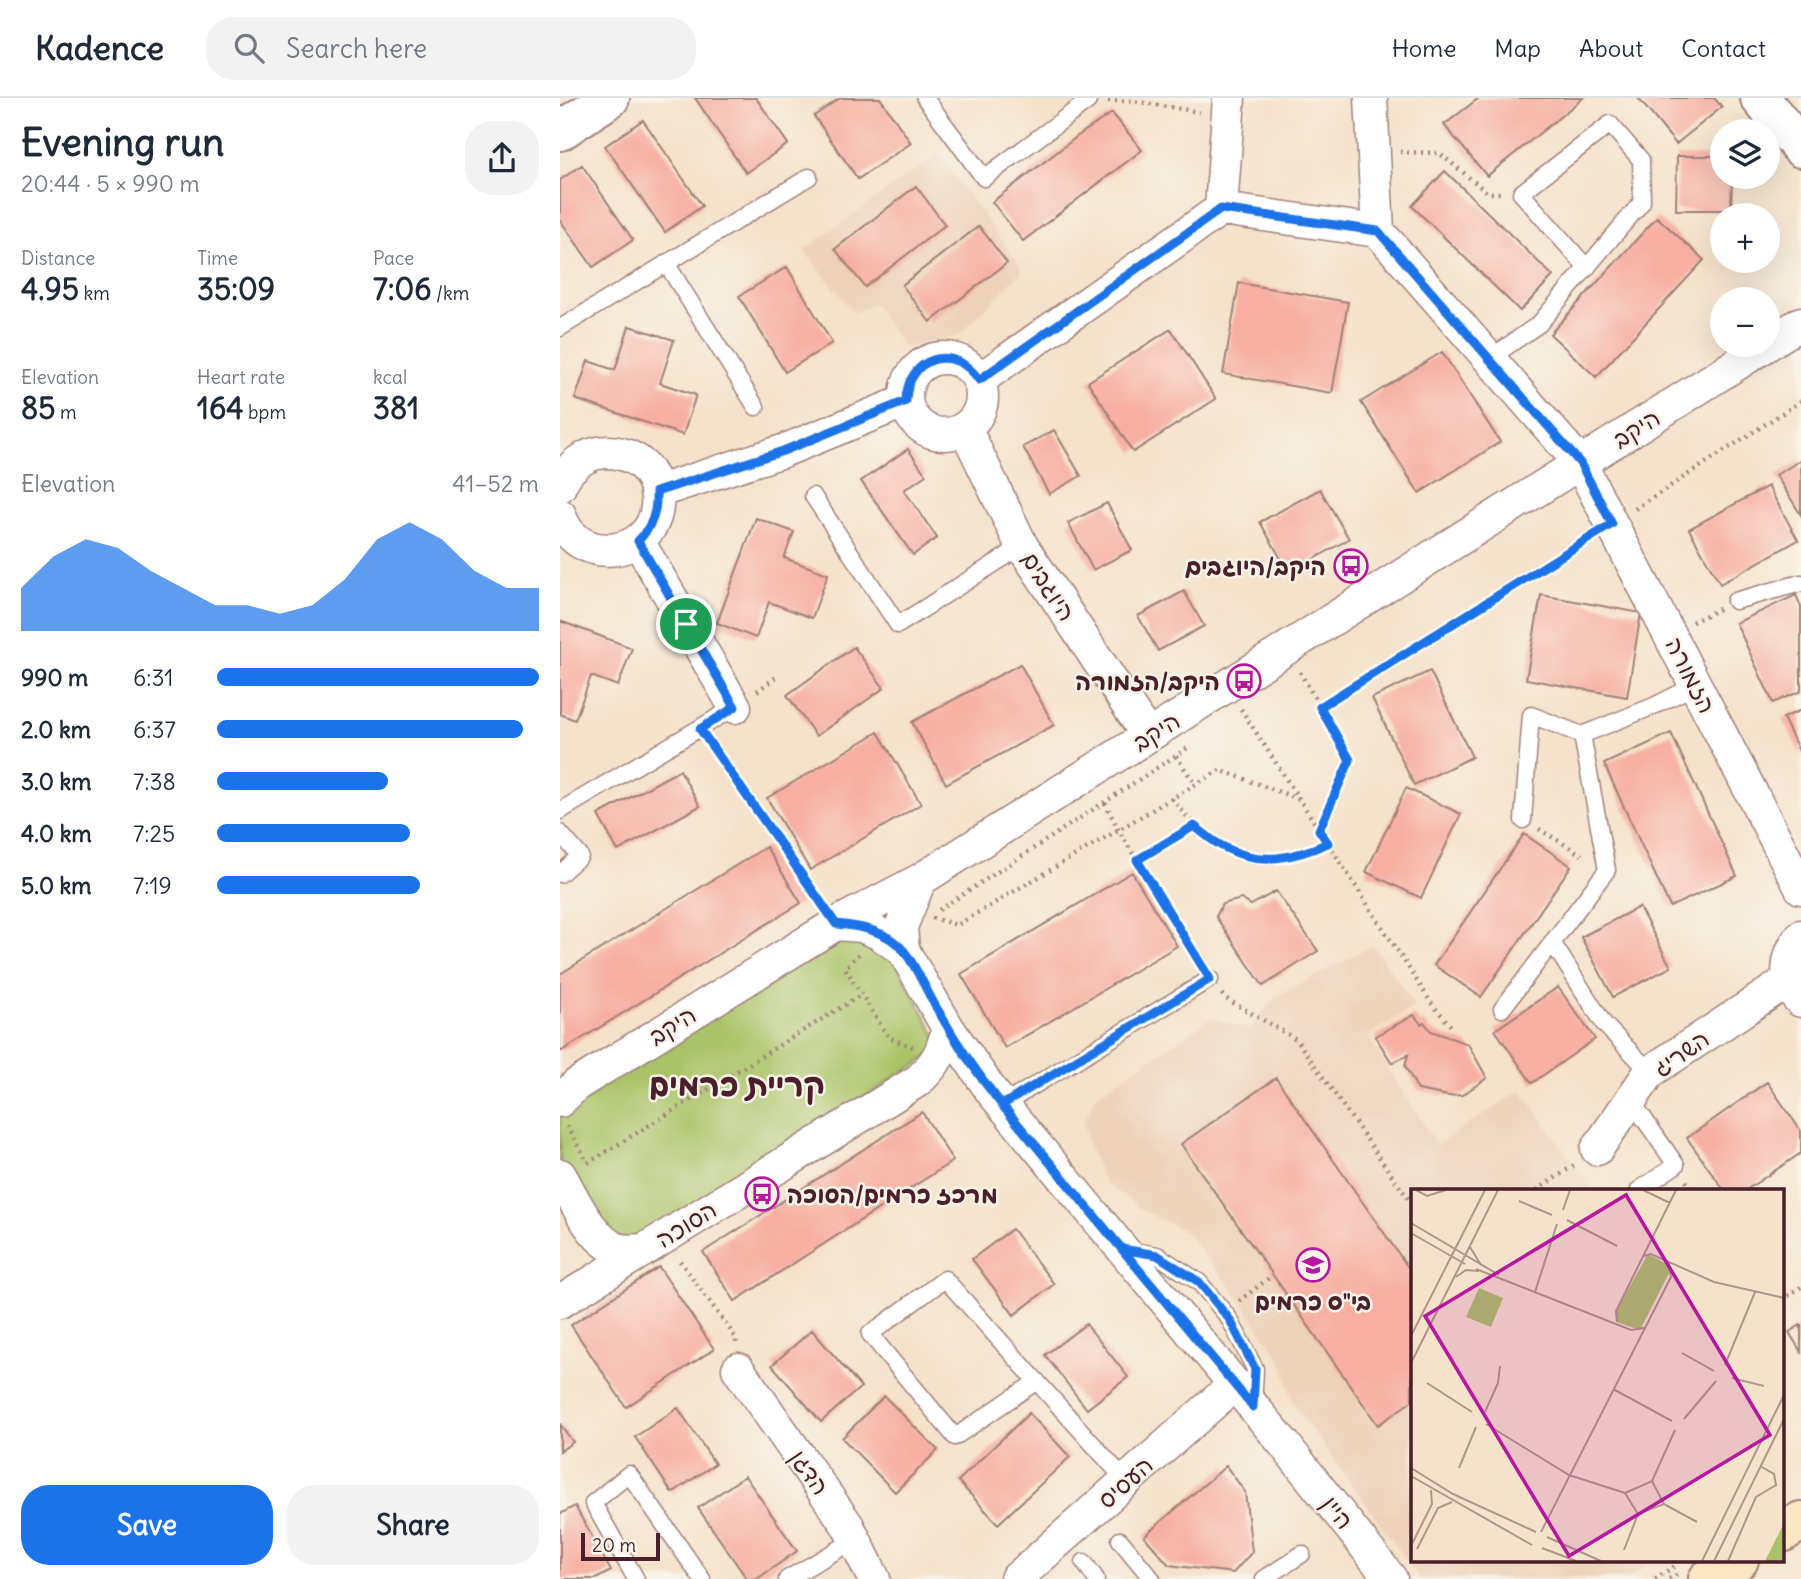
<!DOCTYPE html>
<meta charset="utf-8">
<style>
body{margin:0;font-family:Delius,"Playpen Sans Hebrew",sans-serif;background:#f2f2f3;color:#1f2937;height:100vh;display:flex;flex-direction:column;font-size:26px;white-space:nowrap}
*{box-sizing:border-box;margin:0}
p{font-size:23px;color:#747a83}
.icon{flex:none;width:38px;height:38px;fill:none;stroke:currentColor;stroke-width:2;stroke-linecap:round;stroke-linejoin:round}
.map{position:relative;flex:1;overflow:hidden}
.sheet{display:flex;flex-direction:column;background:#fff;width:560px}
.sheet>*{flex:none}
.tools{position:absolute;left:1150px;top:21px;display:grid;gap:14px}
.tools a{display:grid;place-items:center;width:70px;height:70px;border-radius:50%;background:#fff;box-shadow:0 7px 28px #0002;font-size:35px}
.scale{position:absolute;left:21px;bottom:18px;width:79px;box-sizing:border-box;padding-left:7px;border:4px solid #4a1f2b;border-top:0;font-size:19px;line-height:24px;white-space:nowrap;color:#4a1f2b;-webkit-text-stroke:5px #f7f3e8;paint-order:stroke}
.pin{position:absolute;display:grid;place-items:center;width:60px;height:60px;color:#fff;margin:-30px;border:4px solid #fff;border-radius:50%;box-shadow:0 2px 7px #0007}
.round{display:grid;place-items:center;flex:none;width:74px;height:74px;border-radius:28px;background:#f2f2f3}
.headline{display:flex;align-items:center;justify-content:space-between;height:119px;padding:0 21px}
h1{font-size:38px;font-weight:700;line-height:52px}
.figures{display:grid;grid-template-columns:repeat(3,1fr);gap:10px;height:119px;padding:7px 21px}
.figures div{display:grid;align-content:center}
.figures b{font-size:30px;font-weight:700}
.figures small{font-size:19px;font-weight:400}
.figures p{font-size:19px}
.chart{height:196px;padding:14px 21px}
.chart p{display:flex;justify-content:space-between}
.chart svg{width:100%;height:126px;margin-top:7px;fill:#1a73e8;opacity:.7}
.button{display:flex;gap:14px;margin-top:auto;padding:14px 21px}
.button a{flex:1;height:80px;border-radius:28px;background:#1a73e8;color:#fff;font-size:28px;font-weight:700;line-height:80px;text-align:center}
.button a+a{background:#f2f2f3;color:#1f2937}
ul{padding:0 21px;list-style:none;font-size:23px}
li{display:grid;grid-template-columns:112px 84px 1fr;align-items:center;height:52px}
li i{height:18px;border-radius:9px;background:#1a73e8}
header{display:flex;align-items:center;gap:42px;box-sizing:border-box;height:98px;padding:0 35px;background:#fff;border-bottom:2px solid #e0e1e3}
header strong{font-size:33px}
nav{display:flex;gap:38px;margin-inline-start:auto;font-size:24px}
.search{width:490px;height:63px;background:#f2f2f3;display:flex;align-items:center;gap:18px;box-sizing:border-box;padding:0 24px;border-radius:28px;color:#747a83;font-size:26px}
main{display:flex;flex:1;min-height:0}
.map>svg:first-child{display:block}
</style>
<header>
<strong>Kadence</strong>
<div class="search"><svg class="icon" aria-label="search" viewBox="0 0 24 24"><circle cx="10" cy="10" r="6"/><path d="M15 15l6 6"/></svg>Search here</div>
<nav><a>Home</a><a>Map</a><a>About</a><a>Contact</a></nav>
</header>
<main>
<section class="sheet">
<div class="headline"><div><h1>Evening run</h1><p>20:44 · 5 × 990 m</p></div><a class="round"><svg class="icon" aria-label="share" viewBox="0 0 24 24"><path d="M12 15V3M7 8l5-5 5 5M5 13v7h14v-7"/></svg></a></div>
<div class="figures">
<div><p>Distance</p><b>4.95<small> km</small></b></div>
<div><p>Time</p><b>35:09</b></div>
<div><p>Pace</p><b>7:06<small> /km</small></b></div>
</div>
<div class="figures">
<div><p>Elevation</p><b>85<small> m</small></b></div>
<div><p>Heart rate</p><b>164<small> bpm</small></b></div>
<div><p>kcal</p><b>381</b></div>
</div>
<div class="chart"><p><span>Elevation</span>41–52 m</p>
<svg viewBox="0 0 160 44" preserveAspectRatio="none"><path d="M0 44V29L10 18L20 12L30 15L40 23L50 29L60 35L70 35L80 38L90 35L100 26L110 12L120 6L130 12L140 23L150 29L160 29V44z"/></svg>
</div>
<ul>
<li><b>990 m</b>6:31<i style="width:100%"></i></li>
<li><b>2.0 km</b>6:37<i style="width:95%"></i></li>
<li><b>3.0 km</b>7:38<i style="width:53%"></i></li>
<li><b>4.0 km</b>7:25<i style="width:60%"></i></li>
<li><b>5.0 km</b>7:19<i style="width:63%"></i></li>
</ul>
<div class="button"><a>Save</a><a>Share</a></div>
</section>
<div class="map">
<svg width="1241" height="1481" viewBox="0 0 1241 1481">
<rect width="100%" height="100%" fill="#f7f3e8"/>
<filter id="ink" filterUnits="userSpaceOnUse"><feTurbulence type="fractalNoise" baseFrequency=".0143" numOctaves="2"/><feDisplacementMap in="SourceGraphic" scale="14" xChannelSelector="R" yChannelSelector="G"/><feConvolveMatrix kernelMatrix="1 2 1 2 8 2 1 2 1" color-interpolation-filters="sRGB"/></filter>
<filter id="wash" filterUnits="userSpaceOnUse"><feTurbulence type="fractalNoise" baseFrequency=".00686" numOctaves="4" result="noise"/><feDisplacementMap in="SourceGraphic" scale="28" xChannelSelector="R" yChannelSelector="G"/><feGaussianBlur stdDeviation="1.57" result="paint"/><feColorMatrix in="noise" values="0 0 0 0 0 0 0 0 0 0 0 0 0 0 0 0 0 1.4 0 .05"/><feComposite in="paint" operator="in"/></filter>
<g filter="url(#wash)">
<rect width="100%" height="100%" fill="#f5e2ca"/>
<path fill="#edd2b9" d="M378,56L463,172L399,237L344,250L313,205L294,215L244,152Z
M813,847L855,908L808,939L877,1047L961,992L1033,1092H852V1462H1094L1067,1481H860L734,1307L722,1264L681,1202L625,1133L582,1112L544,1084L528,1047L524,1024L535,998L651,920L690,932L713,901Z"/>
<path fill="#aac368" stroke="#7a714a" stroke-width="2" d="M276,826L320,836L383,950L60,1152L0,1077V1003Z"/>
<g id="blocks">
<path fill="#f7afa1" d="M135,0H196L228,46L186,75Z
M280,0H320L351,45L298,81L254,18Z
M919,0H1023L927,78L884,27Z
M1078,0H1154L1162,9L1116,46Z
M552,15L582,52L463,143L432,104L519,37Z
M83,22L142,108L105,134L45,48Z
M1117,58H1162V79H1172L1171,112H1116Z
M22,67L73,142L33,169L0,122V82Z
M885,73L993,178L960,213L852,108Z
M356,88L385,127L305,189L275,151Z
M1097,119L1144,162L1036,279L990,236Z
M419,128L447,165L370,224L342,187Z
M227,169L272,245L225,274L179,198Z
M679,185L788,204L772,295L663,276Z
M69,228L114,242L100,285L136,297L123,337L15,301L28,263L55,272Z
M611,231L656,301L573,354L528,284Z
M882,254L940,344L859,395L801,304Z
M494,332L521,378L489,396L463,349Z
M348,351L366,377L344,392L377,440L353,457L301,383Z
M1241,362V417L1216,377Z
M1208,388L1238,442L1160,486L1129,431Z
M760,391L789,441L729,475L700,424Z
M547,405L572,452L533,472L508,425Z
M196,420L234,434L224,460L268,476L252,520L209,504L196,540L157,525Z
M624,493L644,528L598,553L578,518Z
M981,497L1081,515L1067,599L966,581Z
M1236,497L1241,509V593L1213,605L1176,525Z
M0,523L72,550L58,588L31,578L15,622L0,616Z
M294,549L324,590L256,638L227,597Z
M460,566L494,627L386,686L352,624Z
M870,573L912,659L854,687L812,600Z
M1241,612V657L1223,620Z
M318,634L361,706L250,772L207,700Z
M1111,635L1177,778L1110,809L1044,666Z
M120,672L140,708L58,753L38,717Z
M846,690L901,716L861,800L806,774Z
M964,736L1011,768L921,899L874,867Z
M206,749L241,805L0,954V876Z
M572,774L617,848L445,950L401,876Z
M716,793L758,853L703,888L656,819L662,806L681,801L691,807Z
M1079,809L1111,869L1053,899L1021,839Z
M998,889L1035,941L972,985L935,932Z
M854,917L861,926L864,924L871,933L908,946L927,980L902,997L888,998L858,992L845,968L848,957L832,965L815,938Z
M716,980L852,1175V1303L818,1327L621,1046Z
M1207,984L1241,1033V1055L1186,1092H1164L1127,1040Z
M362,1014L393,1063L175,1203L143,1154Z
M452,1131L494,1186L454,1217L412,1161Z
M99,1169L154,1251L66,1309L11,1227Z
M526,1226L568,1279L527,1311L485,1257Z
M1241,1227V1254L1229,1234Z
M252,1232L301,1289L261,1324L212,1267Z
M324,1298L378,1352L335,1394L282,1340Z
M118,1310L155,1366L112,1395L75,1339Z
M469,1315L510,1359L438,1426L398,1383Z
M0,1326L13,1344L0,1353Z
M666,1368L685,1394L692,1454L673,1475L609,1467L584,1438Z
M185,1378L237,1453L197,1481H187L138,1410Z
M15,1408L51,1473L36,1481H0V1416Z"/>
</g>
</g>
<g filter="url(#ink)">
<use href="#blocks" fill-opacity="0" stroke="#a0807a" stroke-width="2"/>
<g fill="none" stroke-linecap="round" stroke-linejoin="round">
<defs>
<path id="service" d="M365,0L424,80L528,3L526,0
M106,165L196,309
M0,230L249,79
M929,261L979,226L1082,104L1081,62L1050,26L961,95L1027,170
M253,398L338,527L462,448
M1175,503L1241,485
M1022,637L1094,608L1136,587
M0,713L175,609
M0,735L20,758L0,776
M992,844L1044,926L1090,974
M942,911L1047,772L1022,637L971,617L963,722
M1071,1002L1116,1067L1079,1092
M442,1007L650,881
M568,1152L597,1157L639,1184L664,1214L670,1222L695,1271L693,1306
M477,1283L395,1339L310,1236L385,1181L566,1383
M560,1442L592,1481
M524,1464L536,1481
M76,1481L33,1405L69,1376L142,1481
M227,1481L295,1442
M704,1481L742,1456"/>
<path id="minor" d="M669,0L661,111L818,133
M811,0L818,133
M818,133L1020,365L1241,790
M1208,246L1241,225
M346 298a38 38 0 1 1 76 0a38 38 0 1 1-76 0Z
M419,282L661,111
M405,330L462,448L588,638
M0,388C23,332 103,350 97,409C91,461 15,468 0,417
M96,394L223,353L346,303
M78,443L175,609
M276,826L302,828L320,836L343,852L388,930L432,994L725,1347L831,1481
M1241,838C1226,857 1222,885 1241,903
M343,852L341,829L360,782
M0,1003L16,987L276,826L360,782L1207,247
M1037,1051L1090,974L1229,882
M0,1077C13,1099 34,1148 62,1152C69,1153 77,1152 84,1152
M0,1204L359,982C377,964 382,955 388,930
M178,1271L288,1428L314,1481
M456,1481L675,1286"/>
<path id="tertiary" d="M1200,0L1241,50
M0,33L50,0"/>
<path id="secondary" d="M1222,1435L1241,1423
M1148,1481L1179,1462"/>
</defs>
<use href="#service" stroke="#a0807a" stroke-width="19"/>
<use href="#minor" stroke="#a0807a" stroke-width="35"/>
<use href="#tertiary" stroke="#a0807a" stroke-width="42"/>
<use href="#secondary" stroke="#a0807a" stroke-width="42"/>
<path stroke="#a0807a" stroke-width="4.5" stroke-dasharray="2 5" stroke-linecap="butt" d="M548,3H573L639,14
M840,54L879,55L928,95H943
M1075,411L1241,303
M1132,524L1159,511
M740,574L790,662L759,731
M197,593L216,579
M760,609L1029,441
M681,611L872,906L891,928
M151,646L260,803
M616,658L635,686
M612,701C658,758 698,776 768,745
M545,705L559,733L641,866
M979,731L1022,757
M577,762L634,728
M379,812L629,649
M372,820L397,827L660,672L739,701
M299,856L285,870L329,940L353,949
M662,896L665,900L736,941L852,1106
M7,1028L25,1060
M28,1065L301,897
M1126,1083L1132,1092
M977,1092L1016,1066
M120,1163L176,1240V1245
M1222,1202L1241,1189
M679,1203L713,1177
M1095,1481L1118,1466
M1109,1481L1118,1476"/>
<use href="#service" stroke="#fff" stroke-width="16"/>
<use href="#minor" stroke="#fff" stroke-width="32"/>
<use href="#tertiary" stroke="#fff" stroke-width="38"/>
<use href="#secondary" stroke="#fbe6c4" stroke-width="38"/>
</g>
</g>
<g fill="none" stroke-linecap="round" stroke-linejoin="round" filter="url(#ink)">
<defs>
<path id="route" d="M126,526L175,609L140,631L276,826C300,828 328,833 344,853C358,871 367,895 379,914C397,946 419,978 442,1007L562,1151L597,1157L639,1184L670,1222L695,1271L693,1309C609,1208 526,1107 442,1007L650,881L577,762L634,728C644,735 654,745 666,750C701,768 734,760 768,745L759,732L790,662L760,609L1052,426L1020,365L818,133L661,111L419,282C394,244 347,259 346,303L223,353L96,394C97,415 92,428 78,443L126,526"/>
</defs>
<use href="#route" stroke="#fff" stroke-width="14"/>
<use href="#route" stroke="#1a73e8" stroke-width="9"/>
</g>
<defs>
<symbol id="bus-ring" viewBox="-11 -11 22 22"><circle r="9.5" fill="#f7f3e8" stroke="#b5179e" stroke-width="1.5"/><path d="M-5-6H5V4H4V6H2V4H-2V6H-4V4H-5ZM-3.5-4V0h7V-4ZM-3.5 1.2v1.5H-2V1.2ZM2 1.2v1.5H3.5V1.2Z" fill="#b5179e"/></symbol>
<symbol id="school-ring" viewBox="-11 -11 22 22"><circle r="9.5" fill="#f7f3e8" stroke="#b5179e" stroke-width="1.5"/><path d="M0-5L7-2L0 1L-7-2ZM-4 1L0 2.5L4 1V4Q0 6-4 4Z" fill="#b5179e"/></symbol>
</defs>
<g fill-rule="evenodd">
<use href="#bus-ring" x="772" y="449" width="38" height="38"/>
<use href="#bus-ring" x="665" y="564" width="38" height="38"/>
<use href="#bus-ring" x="183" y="1077" width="38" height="38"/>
<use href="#school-ring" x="734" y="1148" width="38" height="38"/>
</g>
<g text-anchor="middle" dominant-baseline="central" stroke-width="5" stroke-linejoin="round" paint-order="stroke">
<g font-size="24" fill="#4a1f2b" stroke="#f7f3e8">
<text transform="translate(1076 330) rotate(-32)">היקב</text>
<text transform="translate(489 488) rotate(57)">היוגבים</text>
<text transform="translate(1131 577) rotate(63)">הזמורה</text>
<text transform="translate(596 633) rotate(-32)">היקב</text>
<text transform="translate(112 927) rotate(-32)">היקב</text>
<text transform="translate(1121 955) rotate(-35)">השריג</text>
<text transform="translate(126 1126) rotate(-32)">הסוכה</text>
<text transform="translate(250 1374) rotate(55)">הדגן</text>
<text transform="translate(565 1384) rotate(-42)">העסיס</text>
<text transform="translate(778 1414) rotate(52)">היין</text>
</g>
<g font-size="24" font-weight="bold" fill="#4a1f2b" stroke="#f7f3e8" text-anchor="end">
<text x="766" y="468">היקב/היוגבים</text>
<text x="660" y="583">היקב/הזמורה</text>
<text x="227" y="1096" text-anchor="start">מרכז כרמים/הסוכה</text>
<text x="753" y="1203" text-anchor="middle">בי"ס כרמים</text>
</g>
<g font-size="32" font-weight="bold" fill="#4a1f2b" stroke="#f7f3e8">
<text x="177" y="986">קריית כרמים</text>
</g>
</g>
<g transform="translate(851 1091)">
<rect width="373" height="373" fill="#f5e2ca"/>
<path d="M237,65L261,78L229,141L206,133L205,122ZM68,99L92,109L80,138L55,128ZM373,334V372H355V370Z" fill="#aac368"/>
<path fill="none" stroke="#b1948a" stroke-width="2" d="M5,1L16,7L35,1M232,1L259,14M108,12L141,26M152,21L159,1M156,31L206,57M0,34L88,86M0,44L54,75M59,58L70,76M233,67L240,65L303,93L373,109M65,80L220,141L233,139M45,88L55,81L68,82M124,103L146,35M206,133L205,122L265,1M0,147L74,1M271,164L303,182M0,174L87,1M314,176L344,103M321,189L353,197M16,194L61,223M202,200L261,232M74,223L87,194L89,177M273,230L305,192M75,235L158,286L214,304M0,279L42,305L125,343M48,279L65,238M0,287L121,356M241,292L253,315L227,325L214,304ZM241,292L264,241M253,315L286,333M130,343L260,88L257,73M136,348L190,372M1,355L21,315L20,301M131,359L165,372M6,360L27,319L41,313M213,361L227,325M291,372L373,206M303,372L373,230M317,372L345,308L365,296L363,285L349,277"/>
<path fill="#b5179e" fill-opacity="0.15" stroke="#b5179e" stroke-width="3.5" d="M215,6L359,246L158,367L14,127Z"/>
<rect width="373" height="373" fill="none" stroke="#4a1f2b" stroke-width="3.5"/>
</g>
</svg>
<div class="tools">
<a><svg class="icon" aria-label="layers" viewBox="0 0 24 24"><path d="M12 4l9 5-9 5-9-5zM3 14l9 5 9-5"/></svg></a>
<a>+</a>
<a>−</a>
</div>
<div class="scale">20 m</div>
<div class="pin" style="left:126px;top:526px;background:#1e9e55"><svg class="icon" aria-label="arrive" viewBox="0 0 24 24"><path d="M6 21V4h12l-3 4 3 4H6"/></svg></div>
</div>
</main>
